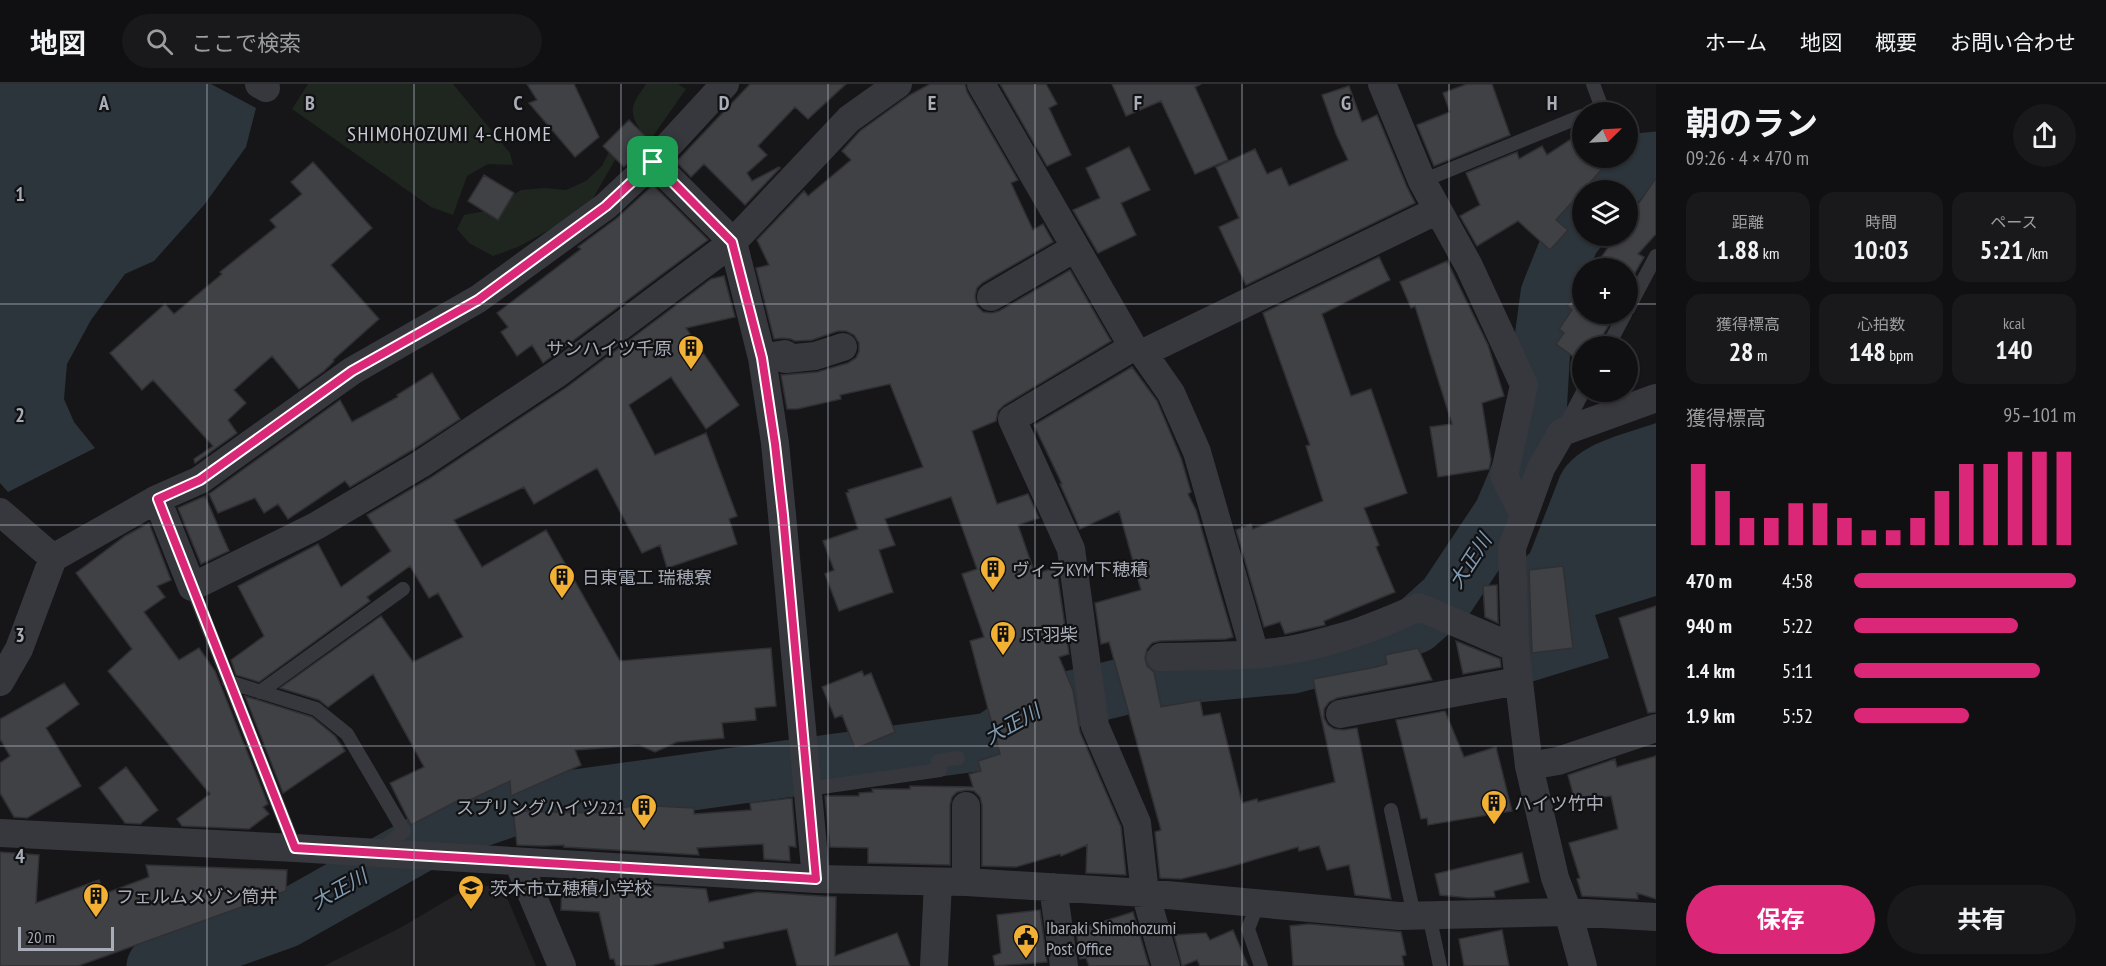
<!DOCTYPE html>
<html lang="ja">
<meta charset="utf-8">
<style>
body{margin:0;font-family:"PT Sans Narrow","Noto Sans JP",sans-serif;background:#19191b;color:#f1f3f6;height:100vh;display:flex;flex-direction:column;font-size:22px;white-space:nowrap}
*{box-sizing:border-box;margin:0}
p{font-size:20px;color:#9c9d9f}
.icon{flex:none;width:33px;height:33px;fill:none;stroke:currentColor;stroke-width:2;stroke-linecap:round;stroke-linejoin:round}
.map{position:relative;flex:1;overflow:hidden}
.panel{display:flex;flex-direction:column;background:#101012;width:450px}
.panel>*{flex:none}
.needle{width:39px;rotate:66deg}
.controls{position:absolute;left:1572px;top:18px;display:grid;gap:12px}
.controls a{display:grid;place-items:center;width:66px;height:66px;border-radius:50%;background:#101012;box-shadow:0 2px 4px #0004,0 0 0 2px #303032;font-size:30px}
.scale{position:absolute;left:18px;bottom:15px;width:96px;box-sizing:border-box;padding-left:6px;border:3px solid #a8adb8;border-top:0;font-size:16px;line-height:21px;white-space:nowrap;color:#a8adb8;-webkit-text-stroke:4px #111113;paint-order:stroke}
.pin{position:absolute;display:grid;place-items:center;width:51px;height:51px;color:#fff;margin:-26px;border-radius:12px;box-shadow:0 3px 9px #0006}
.round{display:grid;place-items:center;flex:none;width:63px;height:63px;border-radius:32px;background:#19191b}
.head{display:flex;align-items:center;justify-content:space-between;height:102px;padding:0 30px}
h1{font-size:33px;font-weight:700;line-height:45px}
.figures{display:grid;grid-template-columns:repeat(3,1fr);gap:9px;height:102px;padding:6px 30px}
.figures div{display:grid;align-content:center;border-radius:15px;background:#19191b;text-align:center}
.figures b{font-size:26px;font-weight:700}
.figures small{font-size:16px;font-weight:400}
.figures p{font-size:16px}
.chart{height:168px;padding:12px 30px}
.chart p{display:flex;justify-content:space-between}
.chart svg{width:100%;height:108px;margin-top:6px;stroke:#db2777;stroke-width:6}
.cta{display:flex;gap:12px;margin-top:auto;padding:12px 30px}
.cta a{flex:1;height:69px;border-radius:36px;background:#db2777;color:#fff;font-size:24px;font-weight:700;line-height:69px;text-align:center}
.cta a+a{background:#19191b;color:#f1f3f6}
ul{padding:0 30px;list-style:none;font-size:20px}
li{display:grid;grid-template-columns:96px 72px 1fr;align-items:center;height:45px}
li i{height:15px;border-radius:8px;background:#db2777}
header{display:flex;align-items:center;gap:36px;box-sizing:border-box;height:84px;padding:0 30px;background:#101012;border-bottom:2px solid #303032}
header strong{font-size:28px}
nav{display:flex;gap:33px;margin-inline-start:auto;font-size:21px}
.search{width:420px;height:54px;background:#19191b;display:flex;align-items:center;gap:15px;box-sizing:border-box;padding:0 21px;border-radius:33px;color:#9c9d9f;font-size:22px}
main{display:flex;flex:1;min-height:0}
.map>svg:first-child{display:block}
</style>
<header>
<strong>地図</strong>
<div class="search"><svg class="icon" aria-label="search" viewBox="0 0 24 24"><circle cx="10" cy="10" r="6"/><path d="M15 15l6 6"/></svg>ここで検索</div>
<nav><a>ホーム</a><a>地図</a><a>概要</a><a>お問い合わせ</a></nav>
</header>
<main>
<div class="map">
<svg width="1656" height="882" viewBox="0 0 1656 882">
<rect width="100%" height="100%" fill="#161618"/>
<path fill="#222225" d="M471,802H490L505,809L536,882H324L400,844Z"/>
<path fill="#1e261f" d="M308,0H453L510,69L513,81L488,80L467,92L453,131L431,123L292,25Z
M646,0H678L686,5L651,55L631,63L615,76L592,116L580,129L518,163L493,172L469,159L457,145L464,131L490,126L521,106L545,104L566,106L586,97L602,82L613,60L640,46C627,24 633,20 646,0Z"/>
<path fill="#2c353c" d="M0,0H211L256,24L246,63L204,121L154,177L125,190L91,236L67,280L64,315L74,338L95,364L8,408L0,399Z
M1656,339V512L1595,531L1609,574L1531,598L1520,478L1530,469L1560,392C1576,359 1623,351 1656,339Z"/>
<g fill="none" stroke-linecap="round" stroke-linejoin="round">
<path stroke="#2c353c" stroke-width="57" d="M1611,106L1635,78L1656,76
M155,882L285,836L443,747L517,722L990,657L1043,622L1163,593L1293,581L1360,563L1416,541L1446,514L1502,430L1537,347L1542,262L1549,210L1571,155L1582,141"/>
</g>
<path fill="#404145" stroke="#303034" stroke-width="1.5" d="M527,0H574L599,53L575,73L529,19L537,16Z
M750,0H846L808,35L795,23L758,62L767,71L747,89L752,97L779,83L780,84L745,121L704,80L691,93L676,78Z
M930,0H965L967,8L1018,96L1011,99L1033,146L1043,140L1053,158L982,199L977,204L975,212L977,222L983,228L992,229L999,227L1070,186L1111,257L1004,321L998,327L996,337L972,347L997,420L1028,410L1039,434L1018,441L1035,490L1054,484L1058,495L1069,570L1059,573L1073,606L1080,648L1121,743L1126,791L1086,789L1087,761L1061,772L1060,770L1016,783L982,782V721L980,713L974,707L967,706L957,708L952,713L950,721V781L868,779V764L830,763L825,712H859V709L873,708L872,705H910V702L973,703L969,690L981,687L978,677L1000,670L970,557L984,553L962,490L977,485L951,413L885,435L895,461L879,466L893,508L839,527L825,490L834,486L823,457L858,445L846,409L849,408L848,406L923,383L890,300L840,311L841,315L797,325H787L781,291L817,288L848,279L856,274L859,267V259L854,251L846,247H838L812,256L795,257L791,255L783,254L774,255L756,184L769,181L757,156L804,107L808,112L851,76L842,67L860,47L910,11Z
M1000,0H1046L1057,20L1049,24L1071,71L1047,82Z
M1112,0H1201L1195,3L1228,76L1195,90L1161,17L1126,32Z
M1467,0H1492L1510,51L1434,82L1417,41L1450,28L1443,9Z
M1349,2L1362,38L1377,31L1407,103L1415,119L1246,201L1219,143L1239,134L1216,83L1255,65L1267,90L1281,84L1289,102L1348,76L1336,50L1322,11Z
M629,36L650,57L624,83L603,62Z
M1582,48V74H1612L1556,136L1568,146L1550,166L1518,137L1477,162L1460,132L1480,121L1466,89L1517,68L1519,75L1542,62L1547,71Z
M1129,63L1150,106L1121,119L1136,151L1098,169L1073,126L1100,114L1086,84Z
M313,78L372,144L331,181L379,235L333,276L334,277L324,287L299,305L272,272L234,306L246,319L228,336L237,349L195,379L194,375L213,362L153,296L142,306L110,269L165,220L174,230L222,190L220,188L276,143L270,136L302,110L291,98Z
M484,91L514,109L498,136L468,117Z
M1656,94V150L1638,170L1644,173L1628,201V184H1594L1616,152H1628V135Z
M653,101L708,156L543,279L532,261L517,272L501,248L508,243L497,229L581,165L578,163L617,134Z
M1379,173L1390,196L1322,230L1351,312L1371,305L1407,409L1364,424L1379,461L1376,463L1395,508L1324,537L1325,541L1285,550L1280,538L1264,543L1236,446L1251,440L1253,445L1323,417L1306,362L1310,361L1263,229Z
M1447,177L1488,261L1504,312L1482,319L1491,376L1489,385L1438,393L1430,343L1452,340L1415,222L1411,224L1400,198Z
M724,192L735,233L686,244L739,321L706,345L671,293L629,321L655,371L706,349L737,432L729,435L737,460L667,484L660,461L642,469L597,384L534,420L524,403L454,436L482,483L546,446L620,577L771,564L776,622L755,624L756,636L722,639L724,654L677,658L655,668L639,661L575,666L581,681L511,712L510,697L459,721L457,717L411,741L390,699L424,683L373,590L328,623L319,616L280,604L381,532L413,578L463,553L438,509L429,514L410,482L367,513L370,517L259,598L236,591L231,576L264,552L238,502L318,460L341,503L391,467L367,431L430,394L567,303L711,195Z
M1582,200V230H1611L1606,238L1612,236L1596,262H1582V279L1556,260L1564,249L1559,245L1572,226L1567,222Z
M1132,283L1157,317L1181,374L1191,408L1188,410L1196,426L1233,553L1226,555L1160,557L1152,559L1147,565L1145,574L1147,582L1154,588L1161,623L1200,616L1203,632L1220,629L1242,719L1257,715L1258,718L1335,698L1313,595L1376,583L1387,580L1385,571L1418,564L1432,596L1337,614L1329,618L1324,625V634L1328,641L1334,645L1343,646L1357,644L1391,815L1355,811L1349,781L1327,786L1319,762L1299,767L1298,763L1226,784L1181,795L1160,794L1155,748L1161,746L1109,558L1101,560L1095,519L1141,506L1119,427L1080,445L1060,400H1062L1034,341Z
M432,289L460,335L412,366L350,403L345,397L288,435L278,420L264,429L255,414L218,429L209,410L340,316L352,338L398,313L397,311Z
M205,412L229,467L201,480L178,424Z
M149,439L171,496L157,502L165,513L144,528L179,576L199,564L215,587L268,720L263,723L269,730L249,745L182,742L177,735L210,710L108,587L132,565L76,489L125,452Z
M1563,482L1573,564L1532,569L1529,486Z
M1497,501L1498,539L1485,533L1483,502Z
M1656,522V628L1648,629L1619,534Z
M1456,557L1500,575L1501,583L1463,590Z
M862,587L864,592L871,589L895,648L855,665L842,631L835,634L822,603Z
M64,599L79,620L46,644L81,702L27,734L14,733L0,709V679L10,672L0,655V635Z
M245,612L312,633L335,652L345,667L283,709Z
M1445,627L1464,673L1496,663L1512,727L1428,741L1427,734L1421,735L1396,636Z
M1656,672V815L1637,809L1638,815L1582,812L1577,795L1580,794L1569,759L1618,745L1611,712L1575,717L1568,691L1615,675L1617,683Z
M126,683L158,726L140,740L125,739L99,704Z
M792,714L796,763L789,762L790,777L764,775L763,760L697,764L699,771L564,763V761L543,762L517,761L513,727L594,729L637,721L694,724V730L751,726L750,719Z
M0,768L39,771L36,819L99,796L104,810L149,793L146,781L287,786L286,807L78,882H0Z
M1522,769L1529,798L1494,807L1495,813L1469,814L1440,811L1435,790Z
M562,796L706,805L709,818L757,808L836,813L835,872L897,849L910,882H797L787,845L723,858L724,864L650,882H616L614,875H610L599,828L561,826Z
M1040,826L1047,878L995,882L993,872L1001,869L997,831Z
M1133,828L1149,882H1089L1086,874L1080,875L1076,846Z
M1309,840L1401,848L1406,871L1402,872L1404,882H1293L1290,842Z
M1233,846L1248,882H1200L1197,876L1182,882L1174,851L1206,849L1210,856Z
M1502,846L1509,882H1464L1459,855Z"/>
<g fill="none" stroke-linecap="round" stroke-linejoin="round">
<path stroke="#37383d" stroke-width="14" d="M1590,28L1602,24L1593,0
M1422,97L1582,32
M1628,225L1656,172
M1608,262L1625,230
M1563,346L1583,308
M192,503L295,764
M229,598L316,625L347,650L404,747L381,766
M260,608L403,505
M808,705L940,686L938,677L958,674
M1391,726L1414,831
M1258,819L1248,845L1261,882
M1429,831L1440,882"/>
<path stroke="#37383d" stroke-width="28" d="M259,0L266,4
M981,0L1133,263L1012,335L1071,465L1095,642L1137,739L1145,809L1166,882
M1382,0L1422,97L1469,182L1524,301L1504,392L1524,431
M653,78L733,158L762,274L775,359L782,431L816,795
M991,213L1075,164
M1133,263L1143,269L1171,309L1197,368L1255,570
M1143,269L1438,126
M762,274L785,270V275L815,272L843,263
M157,415L192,503L316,442L421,380L558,289L733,158L849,35L898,0
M0,428L53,474
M1161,573C1196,572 1233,573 1268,569C1322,563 1370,546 1419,523L1515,564
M0,598L19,565L53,474L157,415L200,396L352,287L478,215L606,122L653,78L725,0
M1340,630L1518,597
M1529,682L1558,677L1656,644
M0,749L295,764L816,795L966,798L1145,809L1399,832L1568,828L1656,833
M518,778L562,882
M966,798V722
M1053,803L1064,882
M934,882L938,798
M1583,882L1568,828L1555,794L1529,682L1515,564L1512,464L1541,384L1562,348L1656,314"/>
</g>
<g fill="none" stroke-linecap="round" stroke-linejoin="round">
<defs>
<path id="route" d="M653,78L732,158L762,274L775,360L783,431L816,795L295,764L158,415L200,396L352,287L478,216L606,122Z"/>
</defs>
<use href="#route" stroke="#fff" stroke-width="12"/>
<use href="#route" stroke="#db2777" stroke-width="8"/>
</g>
<path fill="none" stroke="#a8adb8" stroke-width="1.5" stroke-opacity="0.55" d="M207,0V882M414,0V882M621,0V882M828,0V882M1035,0V882M1242,0V882M1449,0V882M0,220H1582M1628,220H1656M0,441H1656M0,662H1656"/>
<defs>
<symbol id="building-pin" viewBox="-11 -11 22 30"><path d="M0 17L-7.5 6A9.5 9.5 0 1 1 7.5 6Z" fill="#f2b134" stroke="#111113"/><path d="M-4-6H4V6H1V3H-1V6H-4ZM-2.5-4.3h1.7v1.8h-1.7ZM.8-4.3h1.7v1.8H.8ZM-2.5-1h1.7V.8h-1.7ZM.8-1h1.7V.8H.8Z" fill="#111"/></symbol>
<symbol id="school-pin" viewBox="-11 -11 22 30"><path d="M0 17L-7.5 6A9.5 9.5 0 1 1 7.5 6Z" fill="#f2b134" stroke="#111113"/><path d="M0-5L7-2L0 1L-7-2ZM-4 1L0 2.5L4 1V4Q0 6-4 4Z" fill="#111"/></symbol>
<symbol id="civic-pin" viewBox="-11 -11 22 30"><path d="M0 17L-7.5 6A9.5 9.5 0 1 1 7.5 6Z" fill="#f2b134" stroke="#111113"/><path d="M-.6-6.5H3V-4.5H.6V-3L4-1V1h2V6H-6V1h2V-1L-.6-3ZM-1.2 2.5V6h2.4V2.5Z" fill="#111"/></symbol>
</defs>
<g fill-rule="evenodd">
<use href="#building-pin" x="676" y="249" width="30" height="40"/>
<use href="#building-pin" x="978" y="470" width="30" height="40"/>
<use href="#building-pin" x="547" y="478" width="30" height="40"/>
<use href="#building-pin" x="988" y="535" width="30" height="40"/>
<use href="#building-pin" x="1479" y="704" width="30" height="40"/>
<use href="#building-pin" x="629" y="708" width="30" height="40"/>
<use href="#school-pin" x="456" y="789" width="30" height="40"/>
<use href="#building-pin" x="81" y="797" width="30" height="40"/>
<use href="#civic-pin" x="1011" y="838" width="30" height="40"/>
</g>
<g text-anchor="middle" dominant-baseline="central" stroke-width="4.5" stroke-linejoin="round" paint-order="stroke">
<g font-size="18" fill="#a8adb8" stroke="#111113" text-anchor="start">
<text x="672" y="264" text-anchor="end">サンハイツ千原</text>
<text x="1012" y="485">ヴィラKYM下穂積</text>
<text x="582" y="493">日東電工 瑞穂寮</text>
<text x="1022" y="550">JST羽柴</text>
<text x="1514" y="719">ハイツ竹中</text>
<text x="624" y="723" text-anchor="end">スプリングハイツ221</text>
<text x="490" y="804">茨木市立穂積小学校</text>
<text x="116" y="812">フェルムメゾン筒井</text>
<text x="1046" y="843">Ibaraki Shimohozumi<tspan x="1046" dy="21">Post Office</tspan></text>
</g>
<g font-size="20" letter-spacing="1.5" fill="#c9ccd4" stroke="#111113">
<text x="450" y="50">SHIMOHOZUMI 4-CHOME</text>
</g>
<g font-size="20" font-style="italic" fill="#7f9bb3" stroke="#111113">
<text transform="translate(1470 477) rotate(-57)">大正川</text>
<text transform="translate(1012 640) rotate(-29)">大正川</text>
<text transform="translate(339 805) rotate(-29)">大正川</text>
</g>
</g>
<g font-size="20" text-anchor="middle" font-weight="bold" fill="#a8adb8" stroke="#111113" stroke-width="4.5" stroke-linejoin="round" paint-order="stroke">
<text x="104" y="26">A</text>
<text x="310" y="26">B</text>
<text x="518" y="26">C</text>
<text x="724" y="26">D</text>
<text x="932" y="26">E</text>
<text x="1138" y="26">F</text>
<text x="1346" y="26">G</text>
<text x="1552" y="26">H</text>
<text x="20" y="117">1</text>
<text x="20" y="338">2</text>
<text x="20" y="558">3</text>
<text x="20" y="779">4</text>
</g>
</svg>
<div class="controls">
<a><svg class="needle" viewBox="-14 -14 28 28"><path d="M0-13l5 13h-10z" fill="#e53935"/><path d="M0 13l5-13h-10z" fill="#9c9d9f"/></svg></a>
<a><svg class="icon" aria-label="layers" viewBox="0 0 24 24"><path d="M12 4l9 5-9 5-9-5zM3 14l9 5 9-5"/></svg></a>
<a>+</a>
<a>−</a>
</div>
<div class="scale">20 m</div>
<div class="pin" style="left:653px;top:78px;background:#1e9e55"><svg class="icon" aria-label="arrive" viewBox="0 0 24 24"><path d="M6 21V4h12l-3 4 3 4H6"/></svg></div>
</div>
<section class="panel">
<div class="head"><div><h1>朝のラン</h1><p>09:26 · 4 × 470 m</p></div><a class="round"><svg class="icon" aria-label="share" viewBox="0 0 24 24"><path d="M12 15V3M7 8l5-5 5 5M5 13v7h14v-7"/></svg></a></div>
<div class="figures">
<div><p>距離</p><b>1.88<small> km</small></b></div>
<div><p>時間</p><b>10:03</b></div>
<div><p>ペース</p><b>5:21<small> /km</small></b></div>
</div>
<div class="figures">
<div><p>獲得標高</p><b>28<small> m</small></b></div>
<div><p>心拍数</p><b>148<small> bpm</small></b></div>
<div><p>kcal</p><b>140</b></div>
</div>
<div class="chart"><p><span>獲得標高</span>95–101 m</p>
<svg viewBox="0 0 160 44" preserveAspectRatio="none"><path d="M5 44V11M15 44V22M25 44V33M35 44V33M45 44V27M55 44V27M65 44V33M75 44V38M85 44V38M95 44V33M105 44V22M115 44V11M125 44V11M135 44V6M145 44V6M155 44V6"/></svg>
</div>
<ul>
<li><b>470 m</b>4:58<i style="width:100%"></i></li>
<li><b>940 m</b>5:22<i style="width:74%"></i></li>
<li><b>1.4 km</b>5:11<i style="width:84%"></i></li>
<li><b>1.9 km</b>5:52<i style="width:52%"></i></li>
</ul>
<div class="cta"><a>保存</a><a>共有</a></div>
</section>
</main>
